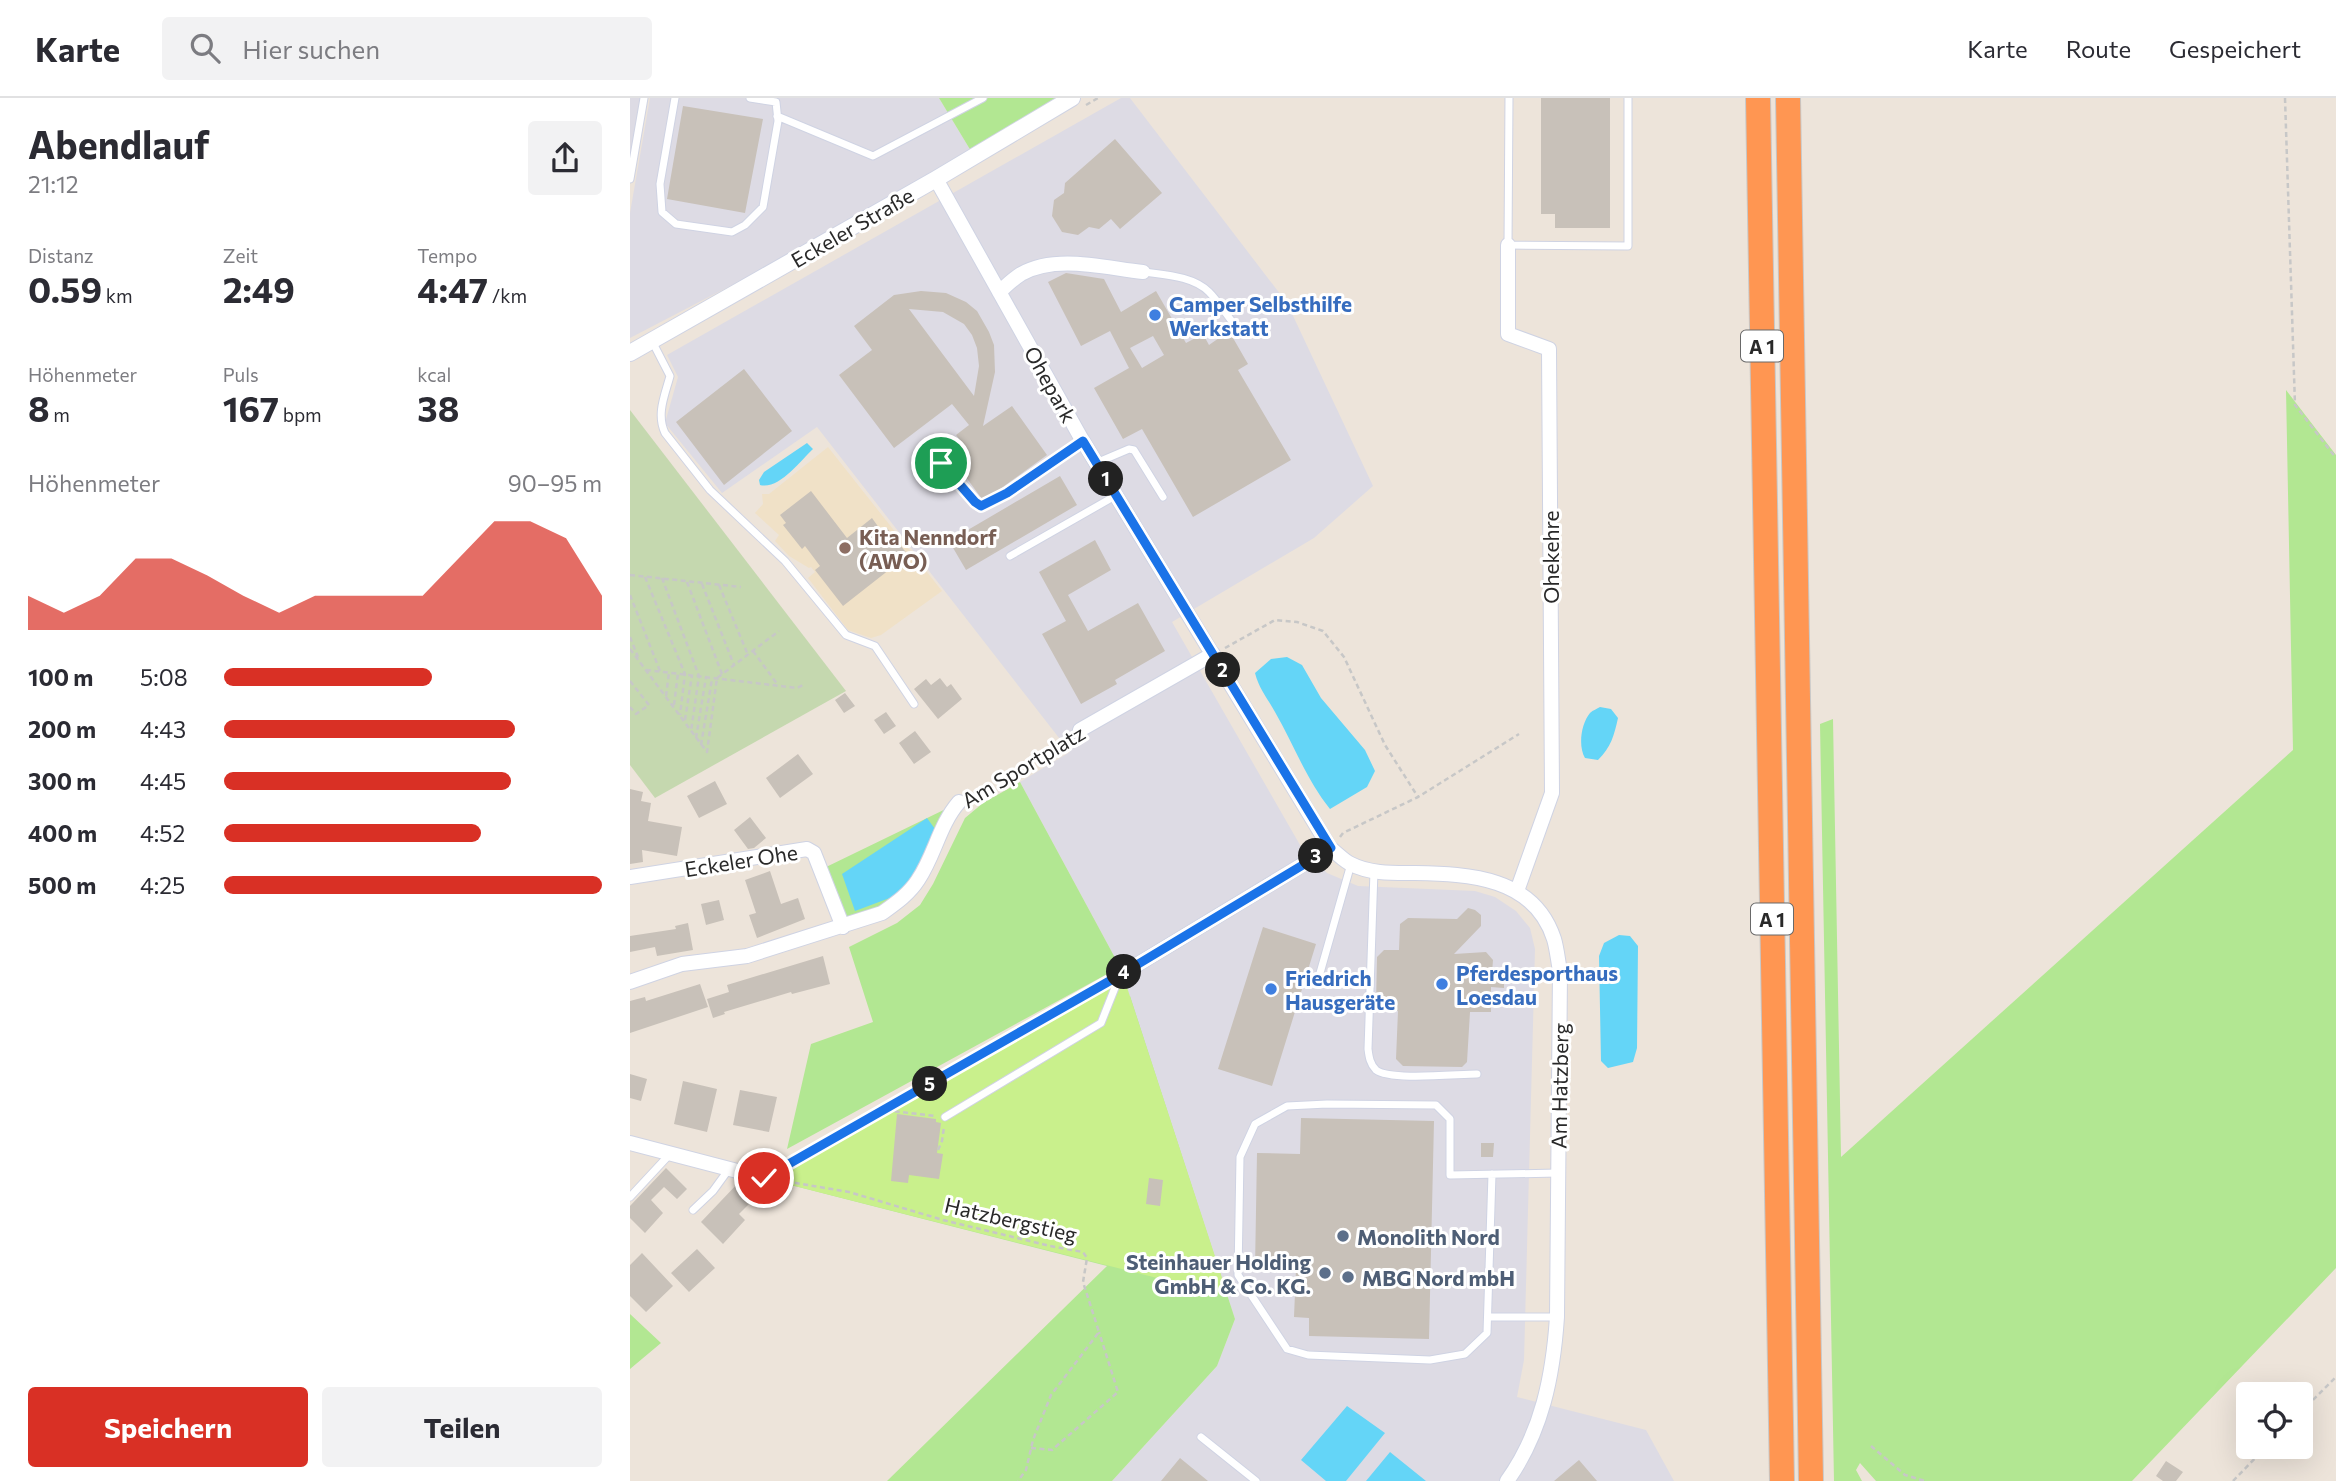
<!DOCTYPE html>
<html lang="de">
<meta charset="utf-8">
<style>
body{margin:0;font-family:Commissioner,sans-serif;background:#f2f2f3;color:#2b2b33;height:100vh;display:flex;flex-direction:column;font-size:26px;white-space:nowrap}
*{box-sizing:border-box;margin:0}
p{font-size:23px;color:#7c7c81}
.icon{flex:none;width:38px;height:38px;fill:none;stroke:currentColor;stroke-width:2;stroke-linecap:round;stroke-linejoin:round}
.map{position:relative;flex:1;overflow:hidden}
.panel{display:flex;flex-direction:column;background:#fff;width:630px}
.panel>*{flex:none}
.fabs{position:absolute;left:1606px;top:1284px;display:grid;gap:14px}
.fabs a{display:grid;place-items:center;width:77px;height:77px;border-radius:7px;background:#fff;box-shadow:0 7px 28px #0002;font-size:35px}
.pin{position:absolute;display:grid;place-items:center;width:60px;height:60px;color:#fff;margin:-30px;border:4px solid #fff;border-radius:50%;box-shadow:0 2px 7px #0007}
.km{position:absolute;width:35px;height:35px;margin:-18px;border-radius:50%;background:#222;color:#fff;font-size:19px;line-height:35px;text-align:center}
.round{display:grid;place-items:center;flex:none;width:74px;height:74px;border-radius:7px;background:#f2f2f3}
.headline{display:flex;align-items:center;justify-content:space-between;height:119px;padding:0 28px}
h1{font-size:38px;font-weight:700;line-height:52px}
.figures{display:grid;grid-template-columns:repeat(3,1fr);gap:10px;height:119px;padding:7px 28px}
.figures div{display:grid;align-content:center}
.figures b{font-size:35px;font-weight:700}
.figures small{font-size:19px;font-weight:400}
.figures p{font-size:19px}
.chart{height:196px;padding:14px 28px}
.chart p{display:flex;justify-content:space-between}
.chart svg{width:100%;height:126px;margin-top:7px;fill:#d93025;opacity:.7}
.button{display:flex;gap:14px;margin-top:auto;padding:14px 28px}
.button a{flex:1;height:80px;border-radius:7px;background:#d93025;color:#fff;font-size:28px;font-weight:700;line-height:80px;text-align:center}
.button a+a{background:#f2f2f3;color:#2b2b33}
ul{padding:0 28px;list-style:none;font-size:23px}
li{display:grid;grid-template-columns:112px 84px 1fr;align-items:center;height:52px}
li i{height:18px;border-radius:9px;background:#d93025}
header{display:flex;align-items:center;gap:42px;box-sizing:border-box;height:98px;padding:0 35px;background:#fff;border-bottom:2px solid #e1e1e2}
header strong{font-size:33px}
nav{display:flex;gap:38px;margin-inline-start:auto;font-size:24px}
.search{width:490px;height:63px;background:#f2f2f3;display:flex;align-items:center;gap:18px;box-sizing:border-box;padding:0 24px;border-radius:7px;color:#7c7c81;font-size:26px}
main{display:flex;flex:1;min-height:0}
.map>svg:first-child{display:block}
</style>
<header>
<strong>Karte</strong>
<div class="search"><svg class="icon" aria-label="search" viewBox="0 0 24 24"><circle cx="10" cy="10" r="6"/><path d="M15 15l6 6"/></svg>Hier suchen</div>
<nav><a>Karte</a><a>Route</a><a>Gespeichert</a></nav>
</header>
<main>
<section class="panel">
<div class="headline"><div><h1>Abendlauf</h1><p>21:12</p></div><a class="round"><svg class="icon" aria-label="share" viewBox="0 0 24 24"><path d="M12 15V3M7 8l5-5 5 5M5 13v7h14v-7"/></svg></a></div>
<div class="figures">
<div><p>Distanz</p><b>0.59<small> km</small></b></div>
<div><p>Zeit</p><b>2:49</b></div>
<div><p>Tempo</p><b>4:47<small> /km</small></b></div>
</div>
<div class="figures">
<div><p>Höhenmeter</p><b>8<small> m</small></b></div>
<div><p>Puls</p><b>167<small> bpm</small></b></div>
<div><p>kcal</p><b>38</b></div>
</div>
<div class="chart"><p><span>Höhenmeter</span>90–95 m</p>
<svg viewBox="0 0 160 44" preserveAspectRatio="none"><path d="M0 44V32L10 38L20 32L30 19L40 19L50 25L60 32L70 38L80 32L90 32L100 32L110 32L120 19L130 6L140 6L150 12L160 32V44z"/></svg>
</div>
<ul>
<li><b>100 m</b>5:08<i style="width:55%"></i></li>
<li><b>200 m</b>4:43<i style="width:77%"></i></li>
<li><b>300 m</b>4:45<i style="width:76%"></i></li>
<li><b>400 m</b>4:52<i style="width:68%"></i></li>
<li><b>500 m</b>4:25<i style="width:100%"></i></li>
</ul>
<div class="button"><a>Speichern</a><a>Teilen</a></div>
</section>
<div class="map">
<svg width="1706" height="1383" viewBox="0 0 1706 1383">
<rect width="100%" height="100%" fill="#ede4da"/>
<path fill="#dddbe4" d="M0,0H13L0,67Z
M20,0H309L344,58L306,81L0,240V115Z
M491,0H500L657,205L743,388L684,440L542,524L670,747L697,775L728,788L845,793L865,799L886,813L900,830L905,851L894,1262L887,1299L1016,1332L1044,1383H482L587,1268L605,1221L490,869L390,684L440,654L187,329L92,395L35,325L48,279L37,257Z"/>
<path fill="#f0e1c7" d="M198,349L312,493L251,537L241,540L218,532L178,480L185,474L181,469L179,470L159,458L145,443L149,437L125,415L133,406L132,396H139Z"/>
<path fill="#b2e792" d="M309,0H442L344,58Z
M1656,292L1706,357V1170L1502,1383H1246L1230,1365L1226,1372L1232,1383H1204L1190,626L1203,621L1211,1059L1663,652Z
M390,684L490,869L157,1051L181,946L243,924L219,849L267,825L290,807L303,786L335,720L353,705Z
M326,706L270,800L213,828L192,771Z
M500,898L605,1221L587,1268L482,1383H257L477,1168L149,1084L171,1062Z
M0,1216L31,1245L0,1271Z"/>
<path fill="#c5d8af" d="M0,312L216,593L25,700L0,667Z"/>
<path fill="#c9f08c" d="M493,877L598,1198L149,1084L152,1070Z"/>
<path fill="#64d5f7" d="M177,345L183,351C170,363 149,392 130,387L129,382L134,374Z
M657,559L672,567L691,600L735,652L745,673L737,689L700,711C676,681 664,647 645,614C638,601 629,591 625,575L641,561Z
M970,609L981,611L988,620C984,638 981,649 968,662L955,660C948,648 951,626 960,615C963,612 967,611 970,609Z
M297,720L305,731L286,778L273,795L225,813L212,776Z
M989,837L1000,838L1008,848L1007,950L1003,964L978,970L971,963L969,858L974,845Z
M717,1308L755,1335L716,1383H696L671,1362Z
M760,1354L796,1383H736Z"/>
<path fill="#c8c1b9" fill-rule="evenodd" d="M911,0H980V130H925V116H911Z
M53,8L133,21L115,115L37,101Z
M485,41L532,95L490,131L481,121L469,131L459,129L448,137L432,134L422,118L424,102L434,95L435,85Z
M436,175L474,181L491,214L526,193L556,245L573,236L579,247L599,233L618,266L608,272L661,362L563,419L512,331L493,341L464,290L499,270L480,233L451,248L418,184ZM523,238L534,257L512,270L500,250Z
M291,193L316,195L336,204L347,213L359,234L364,247L365,274L353,328L382,308L417,357L366,394L352,401L319,356L333,346L326,337L339,327L322,306L264,350L209,277L242,252L224,228L264,197ZM279,211L313,214L334,226L342,237L347,250L349,268L344,298Z
M114,271L162,333L94,387L46,324Z
M430,378L447,407L336,472L319,443Z
M181,393L217,440L242,420L252,434L257,430L278,457L213,508L185,472L190,468L175,448L172,451L153,427L156,425L150,417Z
M465,442L481,472L438,497L458,533L508,505L535,553L485,582L487,586L451,606L412,536L436,523L409,474Z
M310,580L317,589L321,586L332,601L308,621L284,591L296,581L301,587Z
M215,595L225,608L214,615L205,602Z
M256,614L266,628L254,636L244,622Z
M285,633L301,654L284,666L269,645Z
M168,656L183,676L150,700L136,680Z
M85,683L97,706L69,720L57,698Z
M0,691L13,694L11,703L21,705L18,723L52,729L47,758L12,752L13,764L0,766Z
M120,719L136,740L124,750L118,751L104,732Z
M140,773L151,806L168,800L175,821L127,840L119,817L126,815L115,782Z
M89,802L94,822L76,827L71,806Z
M838,810L845,812L851,817V828L824,856L856,854L863,862L862,875L874,876V890L861,889V914H840L837,964L832,969L773,968L766,961L768,913H752L746,906L747,859L754,852H769L770,826L778,820L827,821Z
M58,825L63,852L27,858L25,849L0,854V838L46,831L45,828Z
M633,829L686,846L642,988L588,971Z
M193,858L200,886L162,896L161,894L94,914L95,916L83,920L77,901L99,894L97,887Z
M70,886L78,909L0,935V903L15,899L16,903Z
M0,976L17,981L11,1003L0,1000Z
M53,983L87,991L77,1034L44,1026Z
M110,992L147,999L139,1034L103,1027Z
M267,1016L306,1021V1024L311,1025L307,1055L313,1056L309,1081L279,1077L278,1085L261,1083Z
M671,1020L804,1023L799,1241L679,1238V1220L664,1219L666,1171L625,1170L627,1055L670,1056Z
M851,1045H864L863,1059H851Z
M36,1070L57,1091L47,1101L34,1089L21,1102L33,1115L15,1135L0,1120V1108Z
M519,1080L533,1082L530,1108L516,1106Z
M109,1084L125,1100L109,1116L115,1122L93,1146L71,1124Z
M67,1151L85,1170L59,1194L41,1175Z
M12,1155L43,1188L16,1214L0,1198V1167Z
M550,1360L578,1383H531Z
M949,1362L967,1383H924Z
M1536,1363L1553,1374L1546,1383H1533L1526,1378Z"/>
<g fill="none" stroke-linecap="round" stroke-linejoin="round">
<defs>
<path id="service" d="M45,0L30,86L32,114L46,126L102,134L115,127L133,109L148,23L146,4L120,0
M879,0L878,147L998,148V0
M147,18L243,58L353,0
M0,81L14,0
M514,174C535,177 563,178 579,194C588,203 596,216 604,226
M22,243L40,278C35,297 26,316 35,335L80,392L155,463L216,537L245,548L284,606
M293,348L345,404L351,408L377,395L453,343
M466,365L499,351L504,352L533,399
M380,458L485,398
M744,773L738,951C739,959 740,966 746,972C760,983 827,976 847,976
M688,882L721,766
M315,1019L471,925L490,877
M862,1076L857,1235L835,1256L800,1262L678,1257L657,1251L608,1177L610,1059L625,1026L657,1008L697,1006L806,1007L820,1021V1077L928,1075
M0,1099L40,1056
M63,1112L83,1093L99,1071
M858,1219H927
M571,1339L626,1383"/>
<path id="minor" d="M306,81L451,340L700,750C707,755 714,763 721,766C740,776 764,775 785,775C839,776 904,779 924,841C927,851 928,863 930,873L927,1219C923,1278 912,1334 877,1383
M878,147V236L919,251L922,695L887,793
M369,194C376,188 383,181 391,176C426,156 475,170 513,174
M450,632L583,556
M0,779L177,751L184,755L213,829
M490,877L700,750
M0,884L52,866L117,858L252,815C266,805 279,796 288,782C305,757 309,727 329,704
M0,1045L134,1080"/>
<path id="tertiary" d="M0,255L306,81L442,0"/>
<path id="motorway" d="M1128,0L1152,1383
M1158,0L1181,1383"/>
</defs>
<use href="#service" stroke="#cfd3e3" stroke-width="9"/>
<use href="#minor" stroke="#cfd3e3" stroke-width="16"/>
<use href="#tertiary" stroke="#cfd3e3" stroke-width="18"/>
<use href="#motorway" stroke="#c7c7c7" stroke-width="26"/>
<path stroke="#c7c7c7" stroke-width="2.5" stroke-dasharray="5 3.5" stroke-linecap="butt" d="M1655,0L1665,307L1706,360
M456,7L468,0
M0,477L111,489
M15,479L55,576L50,617
M32,480L69,578L61,633
M57,484L92,576
M72,486L104,567
M89,487L118,557
M0,497L30,573
M0,539L8,559
M595,550L645,522L667,524L693,533L714,559L755,647L788,699
M0,551L77,654L87,580L149,533
M123,553L148,587
M16,572L167,590L175,586
M0,583L19,607L6,616L0,609
M36,598L39,574
M44,607L48,575
M55,622L62,577
M66,640L76,579
M71,647L82,581
M342,697L438,639
M710,739L713,735L788,699L889,636
M257,1010L262,1013L305,1018
M308,1052L312,1043L314,1029
M146,1073L475,886
M148,1082L219,1094L313,1122L420,1148L453,1154L457,1160L453,1184L469,1234L421,1297L403,1342L396,1372L388,1383
M1671,1314L1706,1279
M1241,1348L1275,1377L1295,1383
M401,1350L422,1352L488,1294L469,1234
M1603,1383L1636,1349"/>
<use href="#service" stroke="#fff" stroke-width="7"/>
<use href="#minor" stroke="#fff" stroke-width="14"/>
<use href="#tertiary" stroke="#fff" stroke-width="16"/>
<use href="#motorway" stroke="#ff9652" stroke-width="24"/>
</g>
<g fill="none" stroke-linecap="round" stroke-linejoin="round">
<defs>
<path id="route" d="M134,1080L490,877L701,750L453,343L377,395L351,408L345,404L311,365"/>
</defs>
<use href="#route" stroke="#fff" stroke-width="14"/>
<use href="#route" stroke="#1a73e8" stroke-width="9"/>
</g>
<g fill="#3f7fe0" stroke="#fff" stroke-width="2.5">
<circle cx="525" cy="217" r="7"/>
<circle cx="812" cy="886" r="7"/>
<circle cx="641" cy="891" r="7"/>
</g>
<circle fill="#8d6e63" stroke="#fff" stroke-width="2.5" cx="215" cy="450" r="7"/>
<g fill="#5c6f8a" stroke="#fff" stroke-width="2.5">
<circle cx="713" cy="1138" r="7"/>
<circle cx="695" cy="1175" r="7"/>
<circle cx="718" cy="1179" r="7"/>
</g>
<g text-anchor="middle" dominant-baseline="central" stroke-width="6" stroke-linejoin="round" paint-order="stroke">
<g fill="#fff" stroke="#696969" stroke-width="2">
<rect x="1111" y="232.5" width="42" height="31" rx="5"/>
<rect x="1121" y="805.5" width="42" height="31" rx="5"/>
</g>
<g font-size="19" font-weight="bold" fill="#292929">
<text x="1132" y="248">A 1</text>
<text x="1142" y="821">A 1</text>
</g>
<g font-size="21" fill="#292929" stroke="#fff">
<text transform="translate(222 129) rotate(-30)">Eckeler Straße</text>
<text transform="translate(421 286) rotate(61)">Ohepark</text>
<text transform="translate(920 459) rotate(-90)">Ohekehre</text>
<text transform="translate(393 668) rotate(-31)">Am Sportplatz</text>
<text transform="translate(111 762) rotate(-9)">Eckeler Ohe</text>
<text transform="translate(929 988) rotate(-89)">Am Hatzberg</text>
<text transform="translate(381 1121) rotate(13)">Hatzbergstieg</text>
</g>
<g font-size="21" font-weight="bold" fill="#366cbe" stroke="#fff" text-anchor="start">
<text x="539" y="205">Camper Selbsthilfe<tspan x="539" dy="24">Werkstatt</tspan></text>
<text x="826" y="874">Pferdesporthaus<tspan x="826" dy="24">Loesdau</tspan></text>
<text x="655" y="879">Friedrich<tspan x="655" dy="24">Hausgeräte</tspan></text>
</g>
<g font-size="21" font-weight="bold" fill="#785e54" stroke="#fff" text-anchor="start">
<text x="229" y="438">Kita Nenndorf<tspan x="229" dy="24">(AWO)</tspan></text>
</g>
<g font-size="21" font-weight="bold" fill="#4e5e75" stroke="#fff" text-anchor="start">
<text x="727" y="1138">Monolith Nord</text>
<text x="681" y="1163" text-anchor="end">Steinhauer Holding<tspan x="681" dy="24">GmbH &amp; Co. KG.</tspan></text>
<text x="732" y="1179">MBG Nord mbH</text>
</g>
</g>
</svg>
<div class="fabs">
<a><svg class="icon" aria-label="locate" viewBox="0 0 24 24"><circle cx="12" cy="12" r="6"/><path d="M12 2v4M12 18v4M2 12h4M18 12h4"/></svg></a>
</div>
<div class="pin" style="left:311px;top:365px;background:#1e9e55"><svg class="icon" aria-label="arrive" viewBox="0 0 24 24"><path d="M6 21V4h12l-3 4 3 4H6"/></svg></div>
<div class="pin" style="left:134px;top:1080px;background:#d93025"><svg class="icon" aria-label="check" viewBox="0 0 24 24"><path d="M5 12l5 5 9-10"/></svg></div>
<b class="km" style="left:476px;top:381px">1</b>
<b class="km" style="left:593px;top:572px">2</b>
<b class="km" style="left:686px;top:758px">3</b>
<b class="km" style="left:494px;top:874px">4</b>
<b class="km" style="left:300px;top:986px">5</b>
</div>
</main>
